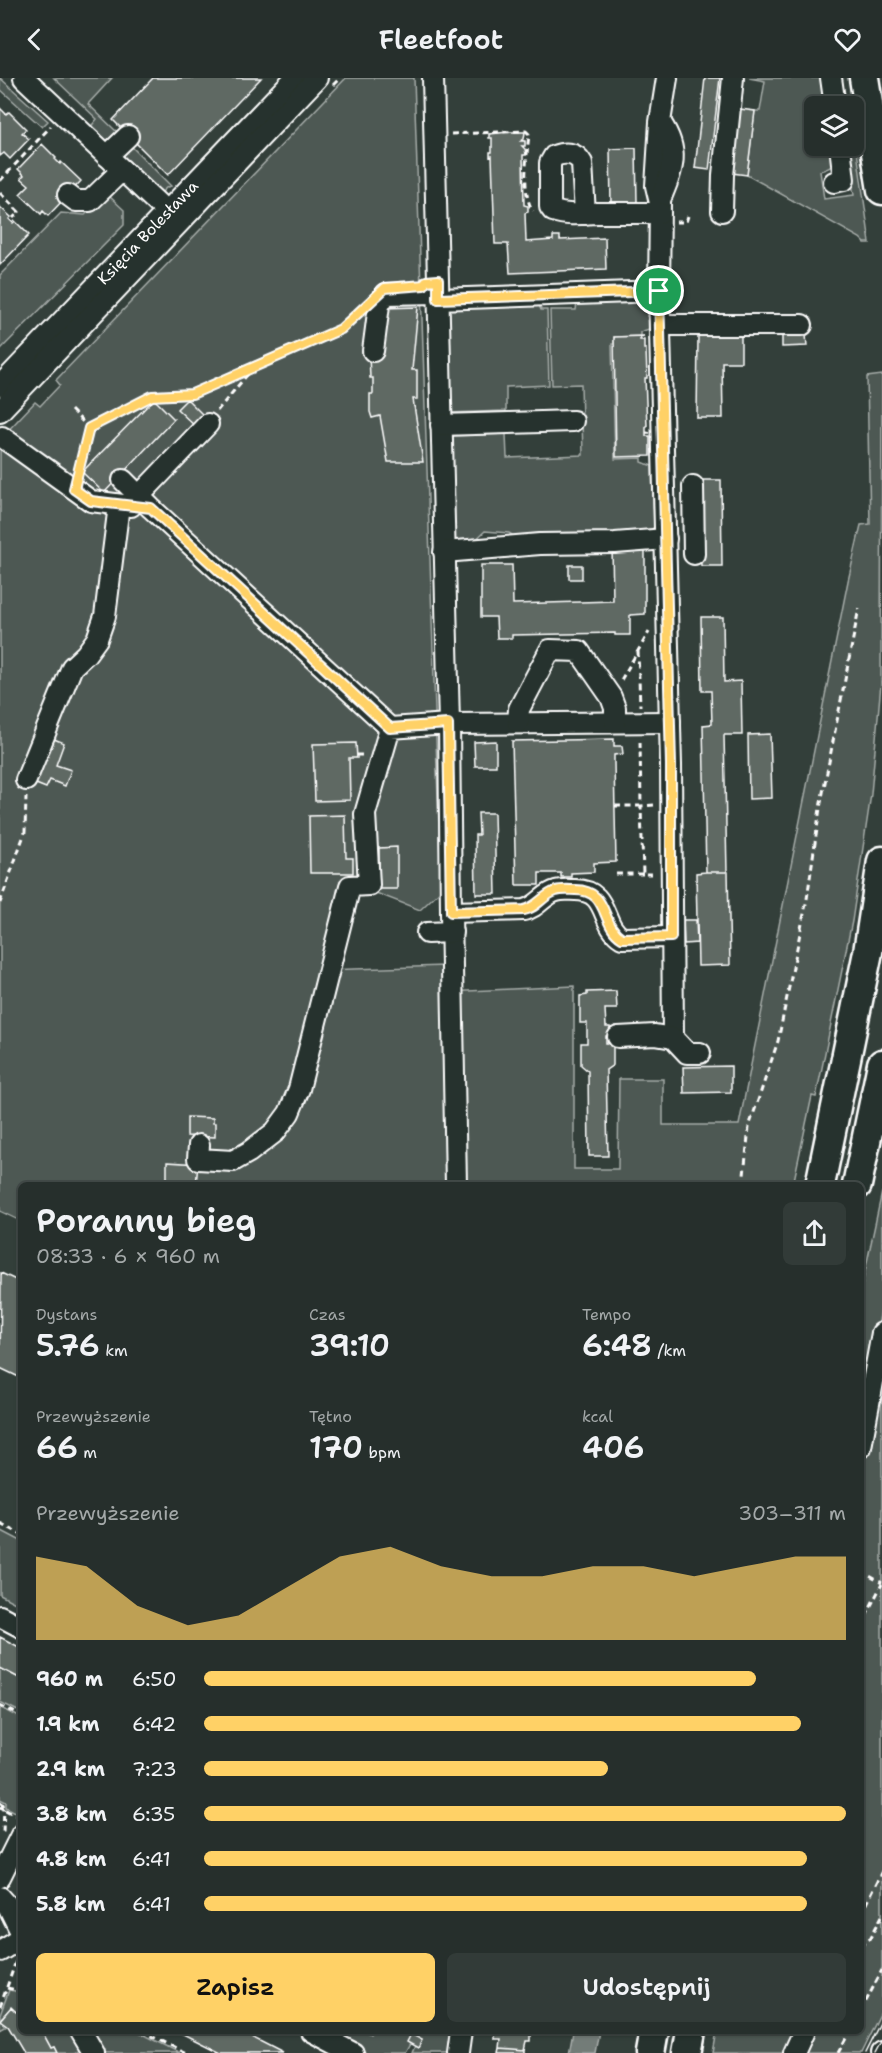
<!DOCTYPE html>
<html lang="pl">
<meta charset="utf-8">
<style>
body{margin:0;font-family:"Shantell Sans",sans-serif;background:#323b38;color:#f1f3f6;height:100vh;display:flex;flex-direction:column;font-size:22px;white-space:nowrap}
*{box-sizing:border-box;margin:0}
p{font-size:20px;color:#a4a9a9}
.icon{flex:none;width:33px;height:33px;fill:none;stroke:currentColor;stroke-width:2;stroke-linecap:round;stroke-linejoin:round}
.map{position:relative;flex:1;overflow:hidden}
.panel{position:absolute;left:18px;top:1104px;width:846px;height:852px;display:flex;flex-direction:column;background:#262f2c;border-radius:9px;box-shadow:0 2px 4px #0004,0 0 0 2px #424a48}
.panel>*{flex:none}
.buttons{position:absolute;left:804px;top:18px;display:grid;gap:12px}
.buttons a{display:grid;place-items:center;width:60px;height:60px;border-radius:9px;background:#262f2c;box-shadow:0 2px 4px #0004,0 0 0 2px #424a48;font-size:30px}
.pin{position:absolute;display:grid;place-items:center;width:51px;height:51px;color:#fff;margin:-26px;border:3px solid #fff;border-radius:50%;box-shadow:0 2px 6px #0007}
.round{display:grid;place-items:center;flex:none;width:63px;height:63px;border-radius:9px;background:#323b38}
.summary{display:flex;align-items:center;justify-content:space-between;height:102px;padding:0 18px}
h1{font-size:33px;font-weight:600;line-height:45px}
.metrics{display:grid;grid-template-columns:repeat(3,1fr);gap:9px;height:102px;padding:6px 18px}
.metrics div{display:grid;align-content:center}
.metrics b{font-size:30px;font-weight:600}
.metrics small{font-size:16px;font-weight:400}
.metrics p{font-size:16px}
.chart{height:168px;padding:12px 18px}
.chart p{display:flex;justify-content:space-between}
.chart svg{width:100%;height:108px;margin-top:6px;fill:#ffd166;opacity:.7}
.button{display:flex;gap:12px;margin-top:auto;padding:12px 18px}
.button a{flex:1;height:69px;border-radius:9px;background:#ffd166;color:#111;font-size:24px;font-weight:600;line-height:69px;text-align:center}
.button a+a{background:#323b38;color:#f1f3f6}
ul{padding:0 18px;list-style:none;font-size:20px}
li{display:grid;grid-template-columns:96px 72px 1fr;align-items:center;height:45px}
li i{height:15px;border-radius:8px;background:#ffd166}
header{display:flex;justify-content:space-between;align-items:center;height:78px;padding:0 18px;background:#262f2c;font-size:27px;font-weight:600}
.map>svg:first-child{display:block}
</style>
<header><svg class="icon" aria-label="back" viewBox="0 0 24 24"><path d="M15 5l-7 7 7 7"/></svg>Fleetfoot<svg class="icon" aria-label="heart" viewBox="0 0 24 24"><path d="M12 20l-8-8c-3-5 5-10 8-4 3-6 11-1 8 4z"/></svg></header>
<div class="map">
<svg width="882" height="1975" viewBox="0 0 882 1975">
<rect width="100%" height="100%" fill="#333f3a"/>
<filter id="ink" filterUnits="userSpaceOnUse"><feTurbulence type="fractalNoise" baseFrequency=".0167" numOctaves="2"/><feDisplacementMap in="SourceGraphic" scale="12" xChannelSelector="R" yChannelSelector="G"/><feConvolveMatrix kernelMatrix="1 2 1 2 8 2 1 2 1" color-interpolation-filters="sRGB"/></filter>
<g filter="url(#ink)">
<path fill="#4d5853" stroke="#a6aca9" stroke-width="1.5" d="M0,0L48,43L42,49L0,11Z
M54,0H112L88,26L117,54L108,63H103L88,52L97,41Z
M346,0H414L441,812L420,832L371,813L341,816L324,892L444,888L446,914L574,908V1091H618L619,1001H663V1047H739L848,503L861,447L870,446L867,299L882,297L881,605L871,716L852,843L816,1019L812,1018L793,1107H21V1143L0,1133V361L35,324L40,328L60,307L56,302Z
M749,0H828L832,28H814V68H838C835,82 837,89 820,93L824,121L854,117L846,68H854V52L870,165H865L860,160L747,97L755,33H760L765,3Z
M127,64L171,108L167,109L160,116L121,78Z
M108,117L124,132V147L0,272V197L61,135L85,137Z
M648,222L649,251L640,254V258L614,259V266H612L615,381L642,380V384L652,388L654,449L646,457L520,462L509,455L485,453L471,466L452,464L448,358L506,356L507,380L583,377L581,306L552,307L550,232H576L577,225Z
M537,223L541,232H547L549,307L506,309V333L447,335V227Z
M882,1114V1226L861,1342V1212Z
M882,1288V1932L861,1975H800L811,1953H861V1401Z
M0,1452L21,1463V1528L0,1517Z
M0,1590L21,1601L20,1634L0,1624Z
M0,1629L21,1640V1737L6,1729V1724L0,1721Z
M9,1912L21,1914V1931L16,1934L11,1930L0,1941L7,1948L0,1952V1937Z
M44,1953H69L80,1971L74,1975H57L54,1969L51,1970L44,1957L46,1956Z
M87,1953H137L180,1975H99Z
M335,1953H365L370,1956L372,1953H452L450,1975H412L415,1968L418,1969L422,1962L412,1957L408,1964L410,1966L405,1975H366L340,1961Z
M717,1953H800L789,1975H713Z"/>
<path fill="#737b78" stroke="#abb0ae" stroke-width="1.5" d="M573,1953H599L595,1975H569Z"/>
<path fill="#5f6964" stroke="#fff" stroke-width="1.5" d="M153,0H261L168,97L113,42Z
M705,0H720L709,92L695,90Z
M0,30L6,36L9,34L26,51L22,55L29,61L10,81L4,75L0,78Z
M740,31L755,33L747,97L732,95Z
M509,54H525L524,61L521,63H525V68H522L525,71L526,77H523V79L524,127L528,128V134L525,135L526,164L553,162V158H560V162L605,160L606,191L510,195L508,166H495L492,78L490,79V74H492V60H489V56Z
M42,66L56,80L55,81L60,86L61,84L81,103L48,138L43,133L41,136L20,116L29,107L21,100L24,97L18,91Z
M636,70L637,125L611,126L610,71Z
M0,129L11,139L9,141L13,145L15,143L29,157L0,187Z
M418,229L412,292H417V321H413L423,384H388L380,338L372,340L370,334V316H373V300H370L369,276L384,230Z
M806,257L807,268L782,269V258Z
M644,258L640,259V262H644V271H646L647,300H645L647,348H646V354L650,355H646V358H650V378L616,379L614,259Z
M698,258H741V284H722L723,340H697Z
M154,321L174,341L104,415L82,394Z
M187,321L207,341L198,351L177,331Z
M699,402H721L722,488H701Z
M645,468V536L630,537V557H615V555L512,557V560H497L496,539H481V487H512L513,526L613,523L612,469Z
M569,487H582V501H569Z
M701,539H723L724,604L741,603L742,657H724L727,794H706L703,647L712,646L711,613H702Z
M770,656L772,720L749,721L748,657Z
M49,659L64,665L56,687L71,692L65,708L50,702L46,710L31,704Z
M614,661V668H622L623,676L614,677V684L616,784L594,785V794L571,795V799H561V795H539V807H516L512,663Z
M496,663V688H475L474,664Z
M356,665L357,680H349L350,722L315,723L313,666Z
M478,735H494L496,816H476L475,757H479Z
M345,737L346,780H353V795H310L309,738Z
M397,769V811H379V770Z
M706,794H728L730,887L698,888L696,795Z
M683,842H696L697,865L684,866Z
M616,913L617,931H605L606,949H610V958H606V965H613V987L606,992L608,1078H589L588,993L581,987V965H587V945H580V918L587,917V914Z
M731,988V1014L684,1015L683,989Z
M187,1039L213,1040V1045H215V1059L187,1058Z
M167,1084L198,1086L196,1107H167Z
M1,1195L20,1204L21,1201V1300L0,1290Z
M0,1559L21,1570V1601L0,1590Z
M11,1929L16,1934L21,1931V1953H44L46,1956L44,1957L51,1970L54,1969L57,1975H24L8,1948L0,1942Z
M177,1953H240L283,1975H221Z
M495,1953H531V1963H527L525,1972L500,1970L501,1961H495Z
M411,1956L422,1962L418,1970L407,1964Z
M500,1970L525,1972V1975H499Z"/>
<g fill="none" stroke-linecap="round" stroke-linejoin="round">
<defs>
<g id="minor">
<path d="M24,0L167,134"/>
<path d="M433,0L449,646L670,644"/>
<path d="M667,0L660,44L656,108L660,125L659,213L671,687L673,960"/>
<path d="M831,0L835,28"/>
<path d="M107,78L128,58"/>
<path d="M834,104L844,102L840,68"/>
<path d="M68,117L76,123H90L122,92"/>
<path d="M660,122C672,92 681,75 661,45"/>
<path d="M722,133L723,97L733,0"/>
<path d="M585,136L582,85C576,74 565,74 554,78L550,85V129L553,133C567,138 582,136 596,135C617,135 638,135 660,135"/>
<path d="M438,221L659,213"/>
<path d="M660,247H802"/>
<path d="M373,273L379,227L386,216L438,215"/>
<path id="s1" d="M0,308L295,0"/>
<path d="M0,333L317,0"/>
<path d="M441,347L573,343"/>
<path d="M2,359L91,423L131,428"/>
<path d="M123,402L151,430L390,650"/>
<path d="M693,408L694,476"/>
<path d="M139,418L208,346"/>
<path d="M444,474L540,466L615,465L666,461"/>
<path d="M518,645L519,631L550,572L579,573L611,619L615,630V644"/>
<path d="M26,702L72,589L86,576L97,561L105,538L119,427"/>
<path d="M451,834L456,1107"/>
<path d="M427,855L452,854"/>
<path d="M618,959L655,957L673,960L687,975H700"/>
<path d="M199,1067L198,1081L233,1083L249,1074L275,1054L289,1035L299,1011L350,808L369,807L365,736L390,650L449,646L451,834L524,832C537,830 544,816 556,813C562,811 569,812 575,812C610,812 600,847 622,860L671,859"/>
<path d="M861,1369L882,1255"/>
<path d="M0,1538L21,1549"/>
<path d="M0,1799L21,1757"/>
<path d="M0,1819L8,1828L21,1854"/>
<path d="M0,1873L21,1860"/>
<path d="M81,1953L94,1975"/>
<path d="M311,1953L353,1975"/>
<path d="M458,1975L461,1953"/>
<path d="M794,1975L804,1953"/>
<path d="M881,1975L882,1974"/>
</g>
<path id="highway" d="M864,0L882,112
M820,1107L868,874L882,783
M857,1107L882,986
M650,1975L654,1953
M687,1975L691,1953"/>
</defs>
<use href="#minor" stroke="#fff" stroke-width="24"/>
<use href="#highway" stroke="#fff" stroke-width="33"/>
<path stroke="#fff" stroke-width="3" stroke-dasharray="6 4.5" stroke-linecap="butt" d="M333,7L340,0
M451,56L526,53L529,56C527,77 521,116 533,133
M0,103L51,48
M0,115L19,134L13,140
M676,144H686L688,138
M71,332L89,350
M217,333L252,291
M78,394L89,350L152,318L192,316L341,251L360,234
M638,573L640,628
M621,602L649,554
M356,677H365
M654,727L641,728L643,796H654
M615,728H641L640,662
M616,796H643
M0,825L25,754L26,719
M743,1107L749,1049L778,963L807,821L820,730L859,530
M0,1445L21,1456
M861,1493L882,1505
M861,1547L882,1506
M0,1627L21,1638
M0,1724L3,1726L4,1731L20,1740
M0,1729L4,1731L3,1754
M861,1836L882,1793
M861,1868L871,1859L882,1838
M7,1910L21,1913
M0,1929L16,1883
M861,1933L882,1892
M142,1953L186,1975
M218,1975L219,1974
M838,1975L850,1953"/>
<use href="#minor" stroke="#26332d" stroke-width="20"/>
<use href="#highway" stroke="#26332d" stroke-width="28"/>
<path stroke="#fff" stroke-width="1.5" d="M865,1975L882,1941
M875,1975L882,1962"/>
</g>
</g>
<g fill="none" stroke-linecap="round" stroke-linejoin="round" filter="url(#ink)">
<defs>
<path id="route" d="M438,202V221L659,213L671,687V859L622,860C600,847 610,812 575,812C569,812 562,811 556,813C544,816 537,830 524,832L451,834L448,646L390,650L151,430L91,423L74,411L89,350L152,318L192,316L341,251L385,210L424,207L426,203Z"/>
</defs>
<use href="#route" stroke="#fff" stroke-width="12"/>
<use href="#route" stroke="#ffd166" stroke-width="8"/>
</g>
<g text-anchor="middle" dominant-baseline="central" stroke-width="4.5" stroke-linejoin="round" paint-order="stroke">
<g font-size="16" fill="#fff" stroke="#26332d">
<text stroke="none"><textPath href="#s1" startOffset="213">Księcia Bolesława</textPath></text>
</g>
</g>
</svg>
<div class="buttons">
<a><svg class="icon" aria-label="layers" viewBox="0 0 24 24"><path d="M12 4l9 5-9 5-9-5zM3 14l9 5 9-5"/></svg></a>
</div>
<div class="pin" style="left:659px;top:213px;background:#1e9e55"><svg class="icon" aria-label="arrive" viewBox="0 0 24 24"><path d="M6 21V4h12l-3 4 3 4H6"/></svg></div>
<section class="panel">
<div class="summary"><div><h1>Poranny bieg</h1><p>08:33 · 6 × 960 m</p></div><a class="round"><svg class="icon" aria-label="share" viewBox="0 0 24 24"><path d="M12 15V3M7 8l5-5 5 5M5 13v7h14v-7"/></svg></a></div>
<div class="metrics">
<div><p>Dystans</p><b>5.76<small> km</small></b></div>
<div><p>Czas</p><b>39:10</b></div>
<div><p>Tempo</p><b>6:48<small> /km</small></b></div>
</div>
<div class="metrics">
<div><p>Przewyższenie</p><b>66<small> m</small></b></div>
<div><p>Tętno</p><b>170<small> bpm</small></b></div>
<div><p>kcal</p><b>406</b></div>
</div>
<div class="chart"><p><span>Przewyższenie</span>303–311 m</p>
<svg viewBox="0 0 160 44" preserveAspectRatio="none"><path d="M0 44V10L10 14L20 30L30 38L40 34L50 22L60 10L70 6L80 14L90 18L100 18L110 14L120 14L130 18L140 14L150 10L160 10V44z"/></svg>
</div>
<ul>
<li><b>960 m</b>6:50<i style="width:86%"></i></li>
<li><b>1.9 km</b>6:42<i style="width:93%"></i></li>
<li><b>2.9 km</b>7:23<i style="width:63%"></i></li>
<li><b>3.8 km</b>6:35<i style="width:100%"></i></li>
<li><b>4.8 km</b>6:41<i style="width:94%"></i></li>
<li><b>5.8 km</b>6:41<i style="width:94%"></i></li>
</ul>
<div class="button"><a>Zapisz</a><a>Udostępnij</a></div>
</section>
</div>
